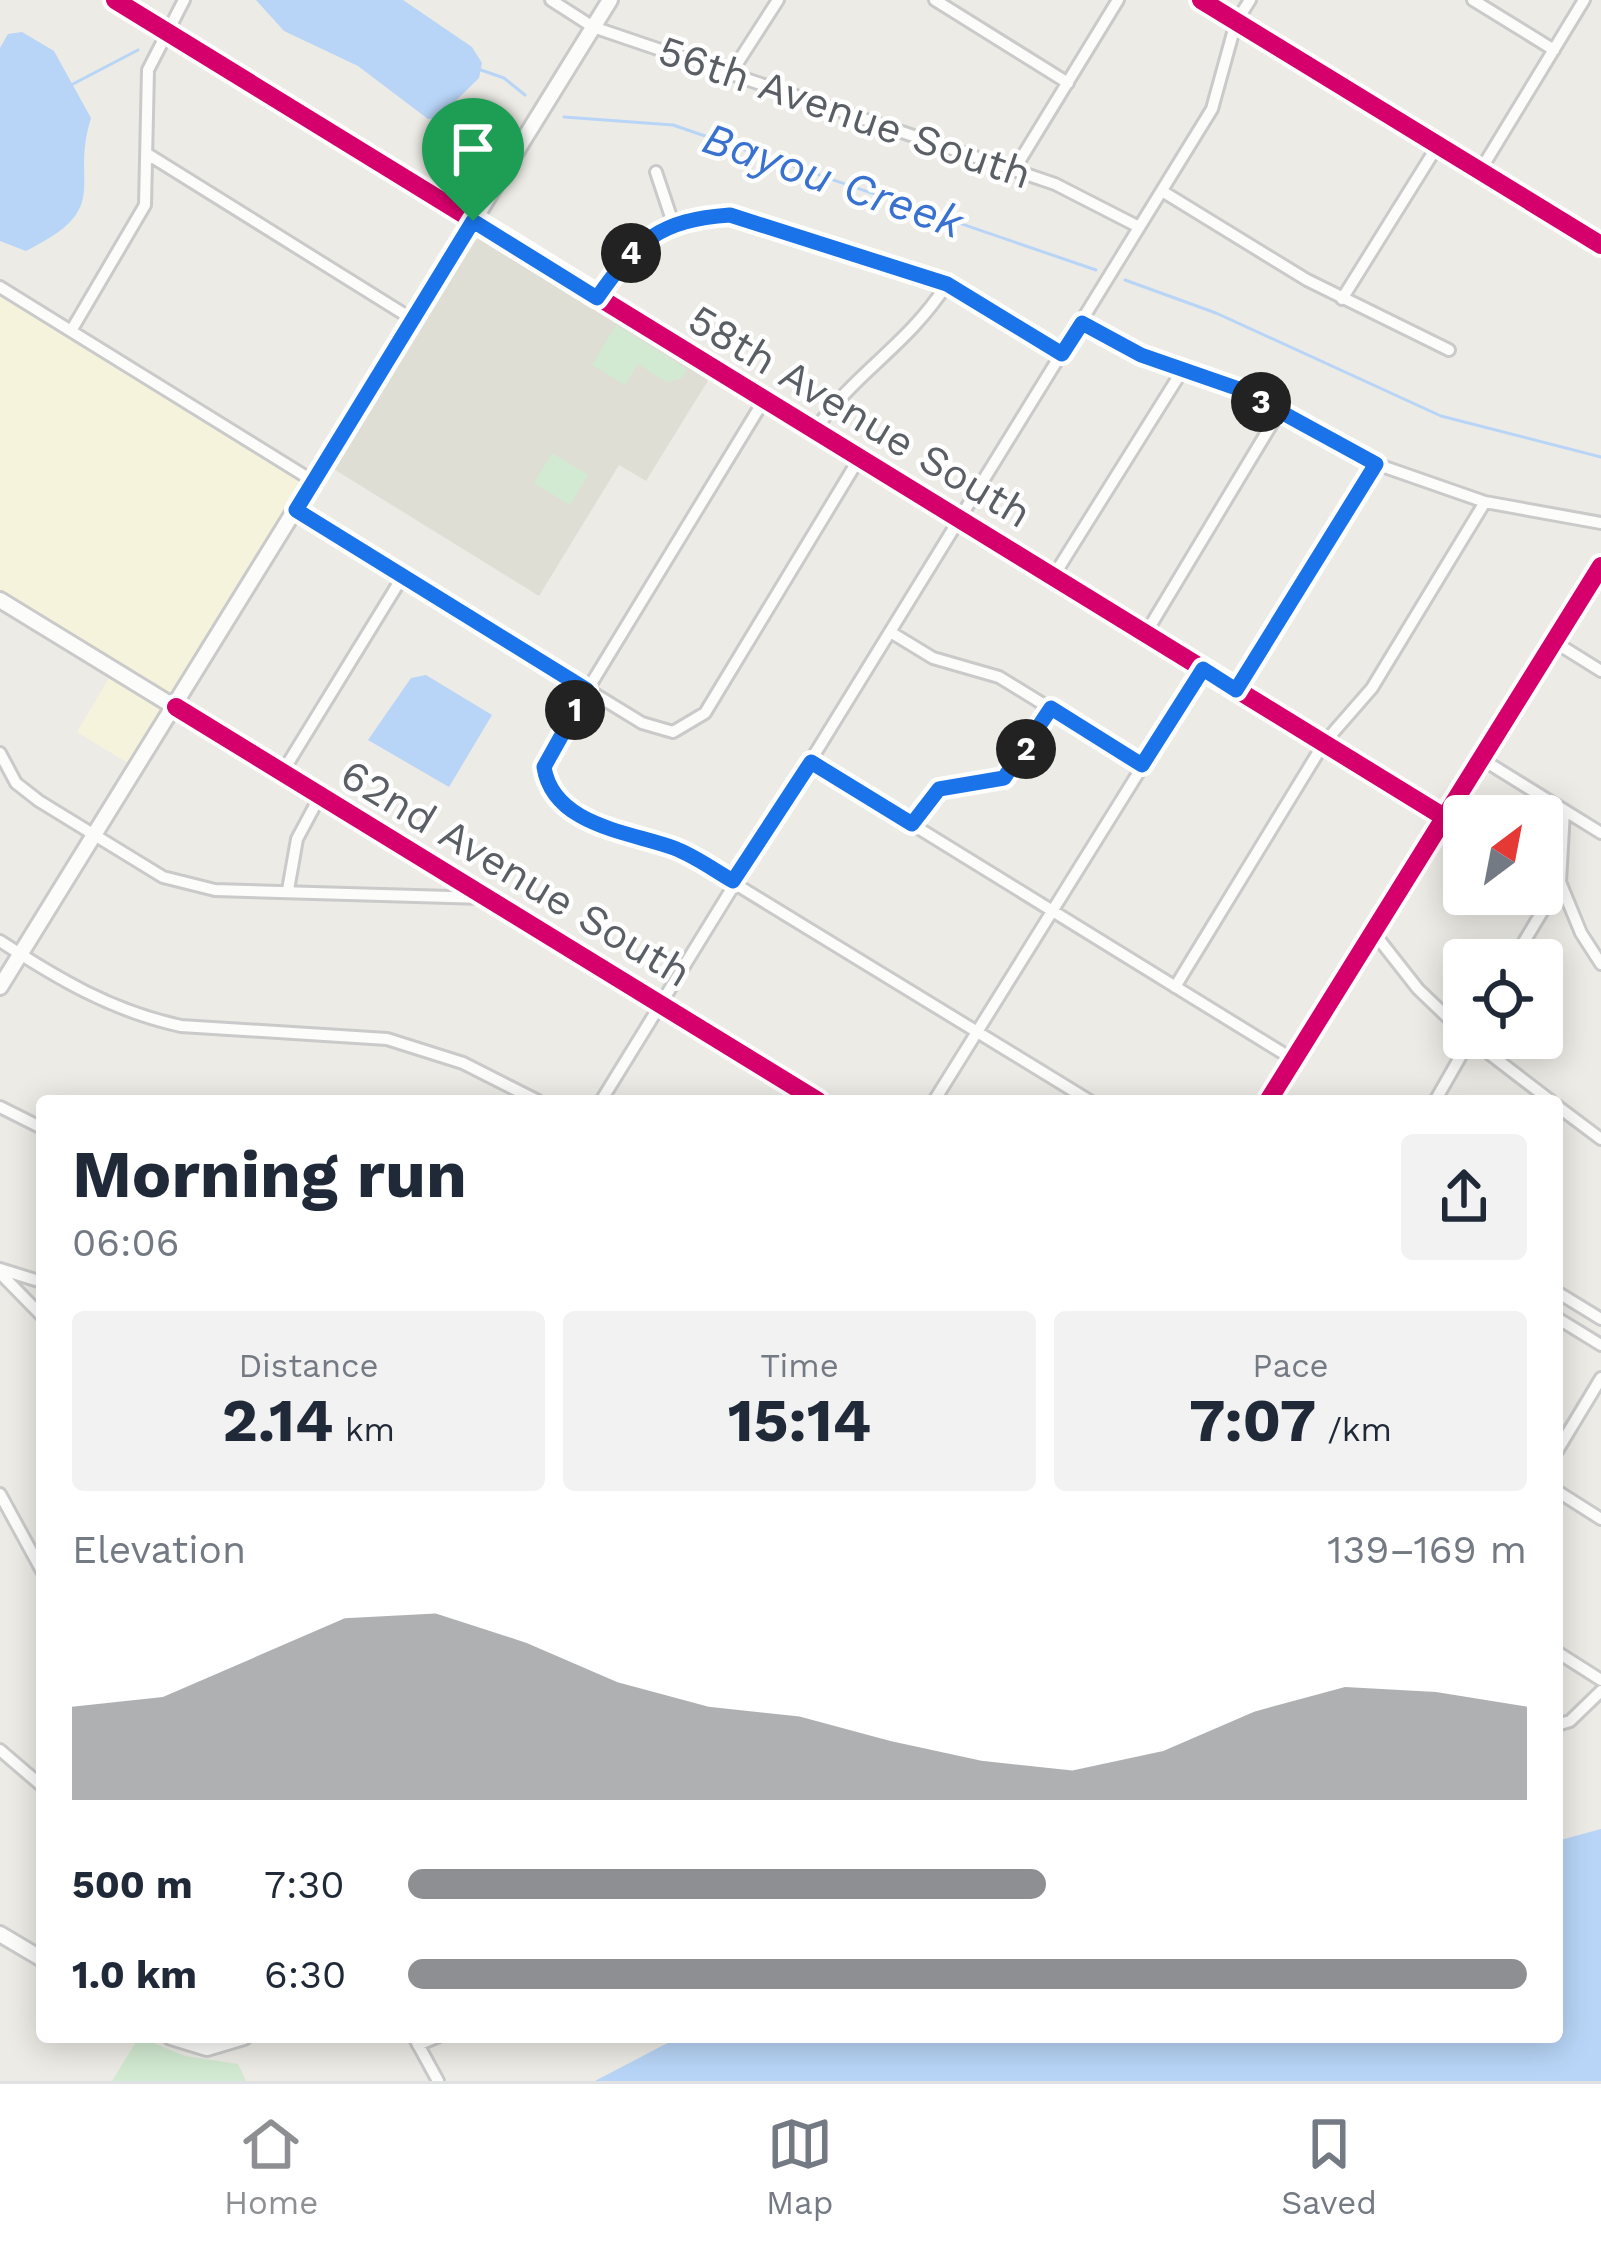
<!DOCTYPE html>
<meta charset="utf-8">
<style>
body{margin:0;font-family:"Work Sans",sans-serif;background:#f2f2f3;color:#1f2937;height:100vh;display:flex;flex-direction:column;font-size:45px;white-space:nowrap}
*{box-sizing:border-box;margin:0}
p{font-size:39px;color:#747a83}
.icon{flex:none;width:66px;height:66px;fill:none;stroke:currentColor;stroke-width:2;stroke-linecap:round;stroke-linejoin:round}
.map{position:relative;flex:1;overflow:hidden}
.side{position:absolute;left:36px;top:1095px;width:1527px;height:948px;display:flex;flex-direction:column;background:#fff;border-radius:12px;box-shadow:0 6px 30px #0003}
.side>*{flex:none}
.needle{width:78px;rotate:32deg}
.tools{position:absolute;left:1443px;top:795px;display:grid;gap:24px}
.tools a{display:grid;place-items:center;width:120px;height:120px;border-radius:12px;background:#fff;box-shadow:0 6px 30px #0003;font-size:60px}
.pin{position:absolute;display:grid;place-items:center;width:102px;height:102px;color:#fff;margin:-123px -51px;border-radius:50% 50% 50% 0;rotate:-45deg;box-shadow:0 0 12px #0007}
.pin .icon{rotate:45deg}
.km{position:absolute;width:60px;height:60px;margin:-30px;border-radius:50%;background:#222;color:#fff;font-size:33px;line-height:60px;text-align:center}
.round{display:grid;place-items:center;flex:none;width:126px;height:126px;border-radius:12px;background:#f2f2f3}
.headline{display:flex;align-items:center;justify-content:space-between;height:204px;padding:0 36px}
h1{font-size:66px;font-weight:700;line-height:90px}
.metrics{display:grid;grid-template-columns:repeat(3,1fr);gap:18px;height:204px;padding:12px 36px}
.metrics div{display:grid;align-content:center;border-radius:12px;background:#f2f2f3;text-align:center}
.metrics b{font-size:60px;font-weight:700}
.metrics small{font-size:33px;font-weight:400}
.metrics p{font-size:33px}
.chart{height:336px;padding:24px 36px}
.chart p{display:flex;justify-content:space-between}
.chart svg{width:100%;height:216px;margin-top:12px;fill:#8d8f92;opacity:.7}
ul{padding:0 36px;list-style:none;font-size:39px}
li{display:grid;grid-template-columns:192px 144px 1fr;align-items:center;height:90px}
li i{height:30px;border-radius:15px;background:#8d8f92}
.tabs{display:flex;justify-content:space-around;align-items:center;height:168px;border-top:3px solid #e0e1e3;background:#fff;font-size:33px;color:#747a83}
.tabs a{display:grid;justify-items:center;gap:6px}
.tabs .on{color:#8d8f92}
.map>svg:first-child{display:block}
</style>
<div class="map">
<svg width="1601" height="2081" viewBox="0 0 1601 2081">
<rect width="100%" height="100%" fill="#ecebe5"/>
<path fill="#f6f3dd" d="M0,294L306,483L175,700L0,594Z
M0,607L169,709L133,766L77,732L109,678Z"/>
<path fill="#deded5" d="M478,236L490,237L712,374L646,481L619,465L539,596L332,468Z"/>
<path fill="#d2ead1" d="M616,325L687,369L682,378L666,382L638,364L625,385L592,365Z
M552,453L588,475L570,505L534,483Z
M139,2037L185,2056L238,2064L246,2081H112Z"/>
<path fill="#b8d5f7" d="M256,0H403L472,47L482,63L479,78L437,119H428L358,66L284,31Z
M22,32L54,51L91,118C69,187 115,207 26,251L0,241V48L8,34Z
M426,675L492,715L449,787L368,740L411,678Z
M1601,1829V2081H595L679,2037H1557V1841Z"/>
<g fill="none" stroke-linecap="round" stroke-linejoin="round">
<path stroke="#b8d5f7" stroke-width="3" d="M481,70L504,78L525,95
M73,84L138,50
M564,117L673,125L1096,270
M1125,280L1216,313L1441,416L1601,457"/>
<defs>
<path id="street" d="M115,0L1444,817
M551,0L593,27L1055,184L1139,227
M935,0L1068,83
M1473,0L1554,50
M731,73L778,0
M149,155L412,319
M1014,170L1118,0
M1480,171L1584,0
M656,172L673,223
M1162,191L1307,280L1449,350
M0,287L313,481
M597,298L648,238L673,223L730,215L947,284L1062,354
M1342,299L1438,145
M1082,323L1141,355L1239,389L1376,464L1485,502L1601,523
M71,331L145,205L148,70L184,0
M764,400L549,753L547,784L565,803L608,829L688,855L1090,1101
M815,430C856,371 906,347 947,284
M295,510L642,723L673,732L705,713L860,457
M1053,577L1182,371
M892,633L933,658L999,677L1142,765
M1146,633L1279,412
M1553,641L1601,671
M1236,690L1376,464
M0,753L16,783L39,801L163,877L215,890L484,898
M1480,758L1601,833
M811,762L1294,1060
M282,773L403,576
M912,824L939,789L1004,778L1051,708
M1560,882L1581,933L1601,964
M288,890L297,839L320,796
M1374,933L1418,989L1464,1033
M0,941C58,979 112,1011 181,1026L387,1039L463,1063L538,1101
M1513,960L1560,882L1564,811
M1175,987L1324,743L1372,688L1485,502
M1469,1038L1551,1101
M601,1101L1212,109L1236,22L1250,0
M934,1101L1203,669
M1435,1101L1471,1038
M1557,1106L1601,1139
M0,1107L42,1128
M0,1269L42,1282
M0,1273L42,1316
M1557,1292L1601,1319
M1557,1318L1601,1345
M1557,1451L1601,1378
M1557,1491L1601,1519
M0,1494L42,1571
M1557,1652L1601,1680
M1557,1725L1570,1721L1601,1691
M0,1750L42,1786
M414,2037L438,2081
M418,2045L437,2037"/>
<path id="secondary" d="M1201,0L1601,245
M0,600L818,1101
M0,987L610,0
M1268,1101L1601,566
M0,1934L42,1959
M171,2037L207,2048L244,2037"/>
</defs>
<use href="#street" stroke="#c9cac9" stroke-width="16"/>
<use href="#secondary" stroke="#c9cac9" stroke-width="20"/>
<use href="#street" stroke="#fcfcfb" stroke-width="10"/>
<use href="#secondary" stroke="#fcfcfb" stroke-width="14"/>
<defs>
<path id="cycleway" d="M115,0L1444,817
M1201,0L1601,245
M176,707L818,1101
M1268,1101L1601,566"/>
</defs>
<use href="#cycleway" stroke="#fff" stroke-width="26"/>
<use href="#cycleway" stroke="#d6006c" stroke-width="18"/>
</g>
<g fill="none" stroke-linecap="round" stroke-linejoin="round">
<defs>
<path id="route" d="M730,215L947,284L1062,354L1082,323L1141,355L1239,389L1376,464L1236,690L1203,669L1142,765L1051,708L1004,778L939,789L912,824L811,762L733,881C714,870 695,856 674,848C631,832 553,826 544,767L587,690L296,510L473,221L597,298C637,241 659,220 730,215Z"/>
</defs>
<use href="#route" stroke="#fff" stroke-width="24"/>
<use href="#route" stroke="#1a73e8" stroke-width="15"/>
</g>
<g text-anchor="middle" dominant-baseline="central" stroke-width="9" stroke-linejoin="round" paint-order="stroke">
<g font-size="42" fill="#5a5e65" stroke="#fff">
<text transform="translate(845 112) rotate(19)">56th Avenue South</text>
<text transform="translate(860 416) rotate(31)">58th Avenue South</text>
<text transform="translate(516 873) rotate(31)">62nd Avenue South</text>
</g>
<g font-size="45" font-style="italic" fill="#3871cf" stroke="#fff">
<text transform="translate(833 180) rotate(19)">Bayou Creek</text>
</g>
</g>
</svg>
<div class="tools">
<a><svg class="needle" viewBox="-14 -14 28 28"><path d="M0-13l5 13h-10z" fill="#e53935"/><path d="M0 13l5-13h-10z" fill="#747a83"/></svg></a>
<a><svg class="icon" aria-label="locate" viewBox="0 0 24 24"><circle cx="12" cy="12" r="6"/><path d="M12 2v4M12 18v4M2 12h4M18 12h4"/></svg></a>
</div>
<div class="pin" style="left:473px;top:221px;background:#1e9e55"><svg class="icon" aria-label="arrive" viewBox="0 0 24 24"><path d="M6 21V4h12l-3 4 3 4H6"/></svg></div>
<b class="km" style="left:575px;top:710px">1</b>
<b class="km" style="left:1026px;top:749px">2</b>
<b class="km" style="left:1261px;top:402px">3</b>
<b class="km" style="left:631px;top:253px">4</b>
<section class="side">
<div class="headline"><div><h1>Morning run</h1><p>06:06</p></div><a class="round"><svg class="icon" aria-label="share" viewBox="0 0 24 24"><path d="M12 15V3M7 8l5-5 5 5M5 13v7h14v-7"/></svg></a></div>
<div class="metrics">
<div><p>Distance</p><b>2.14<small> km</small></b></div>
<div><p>Time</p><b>15:14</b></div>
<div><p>Pace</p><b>7:07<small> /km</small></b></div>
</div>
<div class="chart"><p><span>Elevation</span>139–169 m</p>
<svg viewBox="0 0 160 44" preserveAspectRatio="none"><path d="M0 44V25L10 23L20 15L30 7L40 6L50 12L60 20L70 25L80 27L90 32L100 36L110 38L120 34L130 26L140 21L150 22L160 25V44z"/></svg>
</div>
<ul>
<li><b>500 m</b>7:30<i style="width:57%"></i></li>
<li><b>1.0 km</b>6:30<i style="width:100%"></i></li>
</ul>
</section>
</div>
<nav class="tabs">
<a class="on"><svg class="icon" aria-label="home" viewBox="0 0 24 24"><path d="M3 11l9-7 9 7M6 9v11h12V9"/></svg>Home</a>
<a><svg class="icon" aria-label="map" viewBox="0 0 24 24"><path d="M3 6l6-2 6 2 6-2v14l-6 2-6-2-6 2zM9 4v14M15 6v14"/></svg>Map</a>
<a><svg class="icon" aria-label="saved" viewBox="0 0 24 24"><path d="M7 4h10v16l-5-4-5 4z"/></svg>Saved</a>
</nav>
